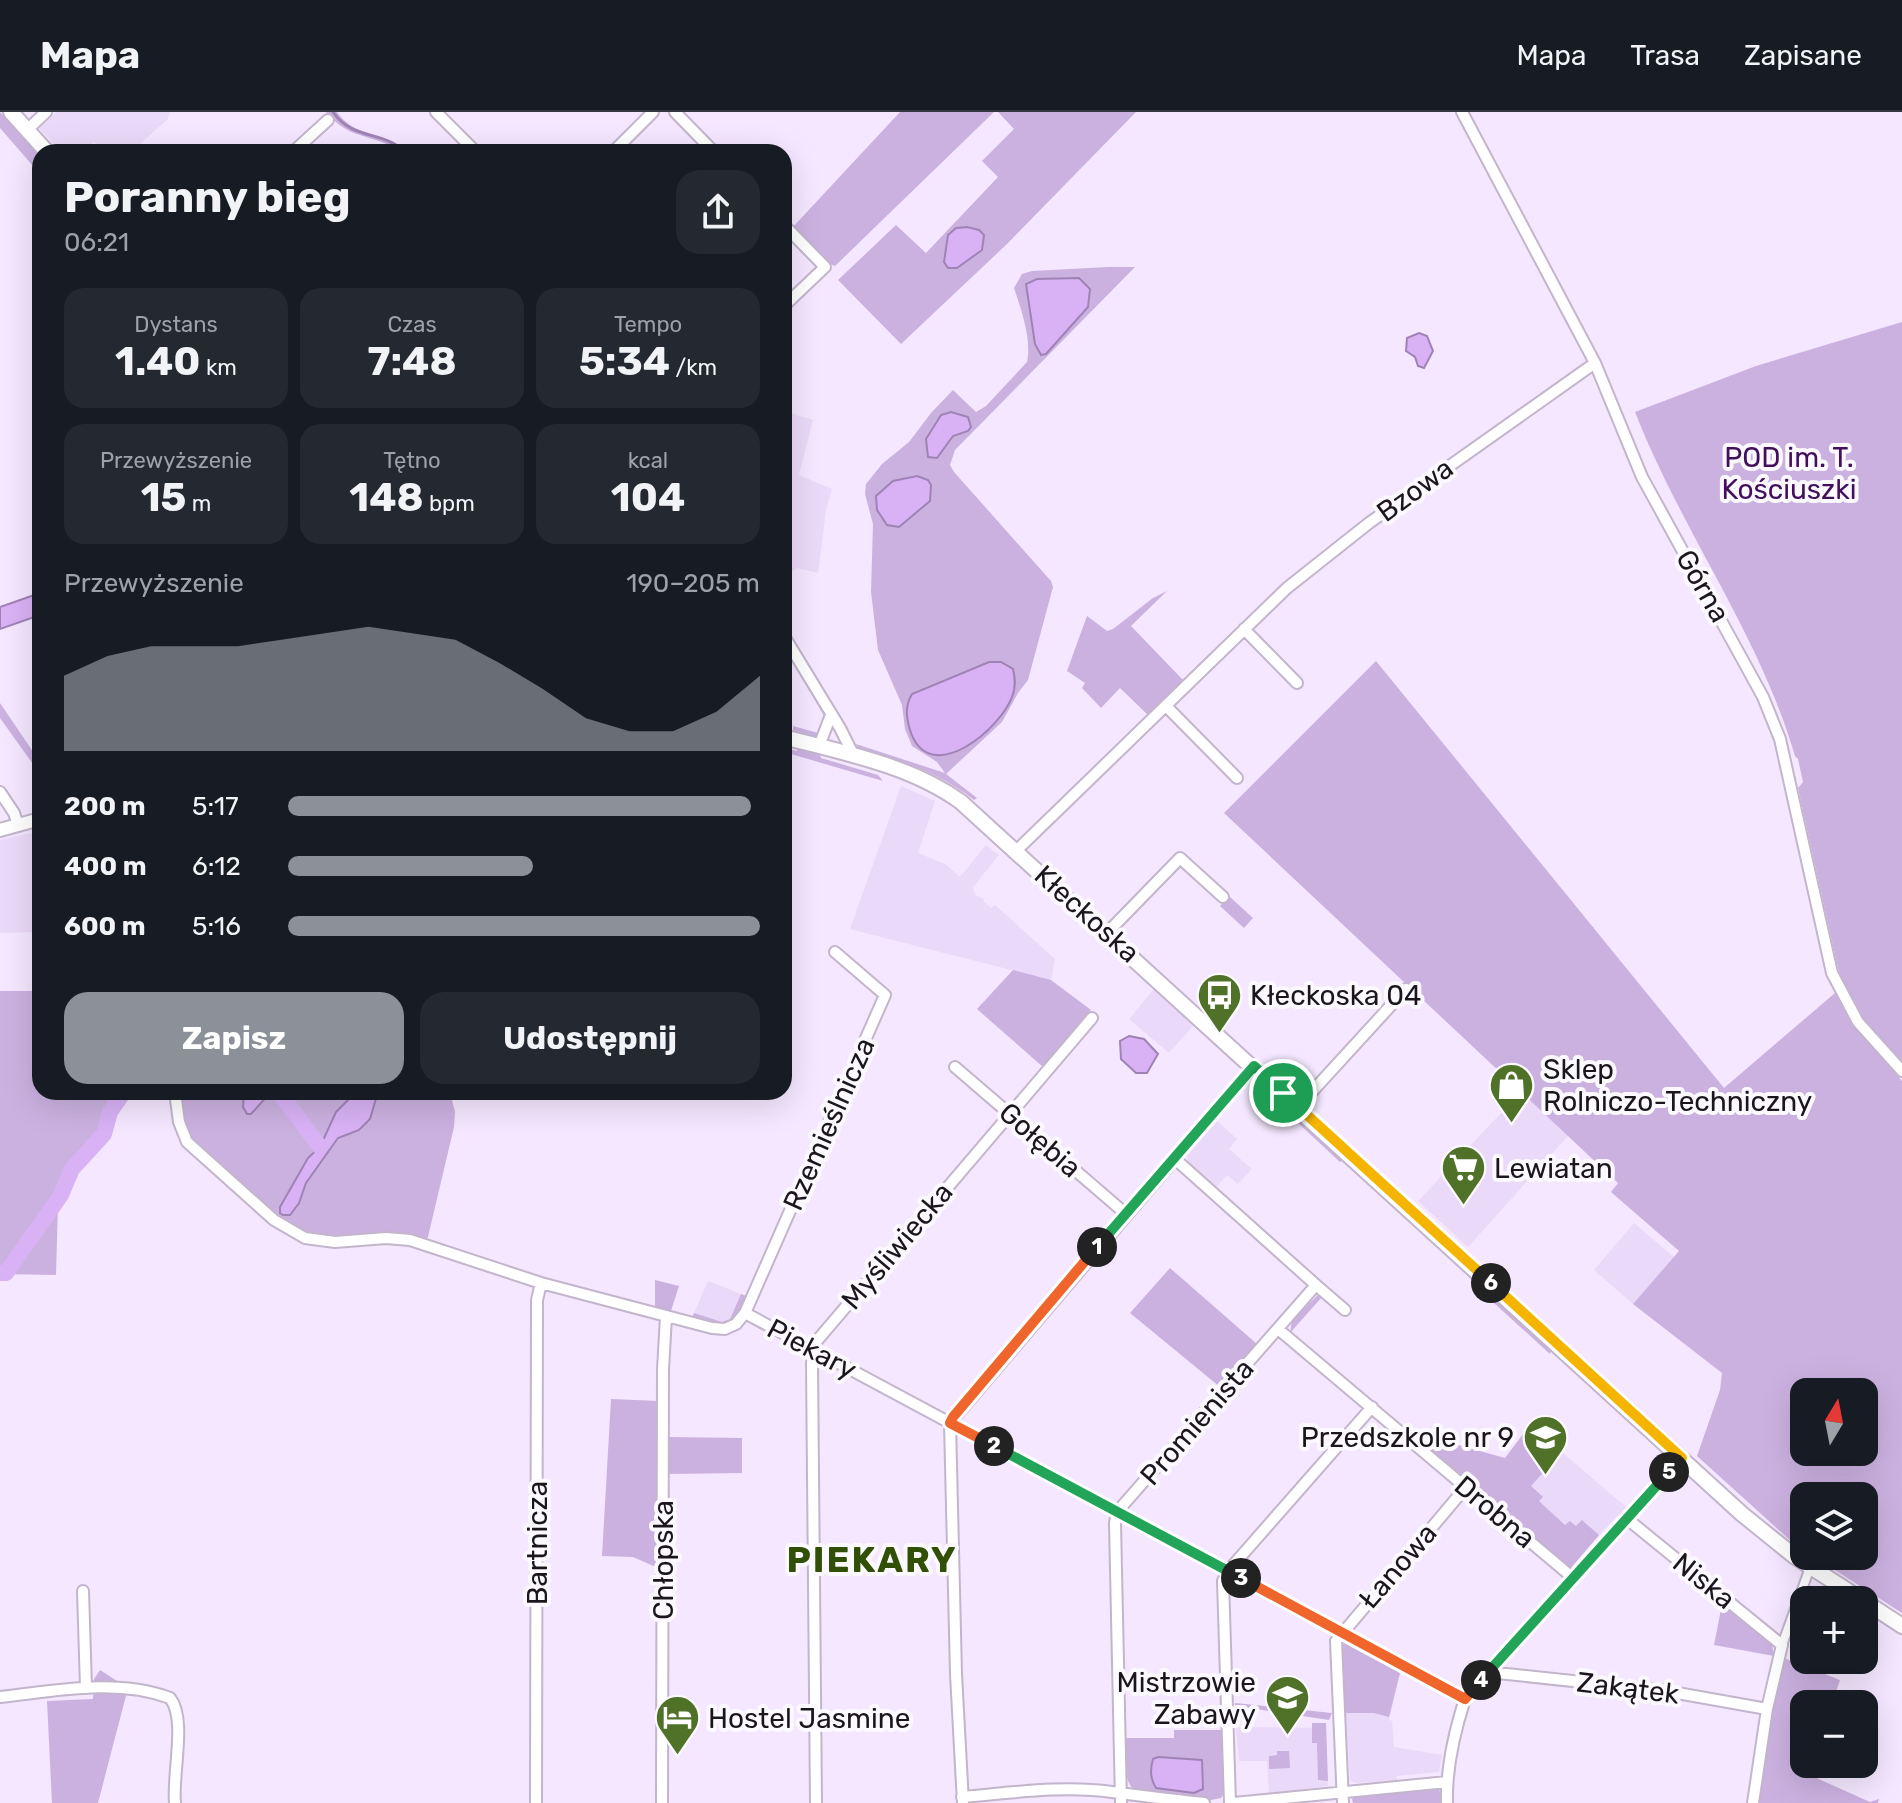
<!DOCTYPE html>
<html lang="pl">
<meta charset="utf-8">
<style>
body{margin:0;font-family:Rubik,sans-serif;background:#242831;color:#f1f3f6;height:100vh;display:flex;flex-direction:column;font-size:30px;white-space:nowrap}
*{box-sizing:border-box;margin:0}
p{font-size:26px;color:#9ea1a6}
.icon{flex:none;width:44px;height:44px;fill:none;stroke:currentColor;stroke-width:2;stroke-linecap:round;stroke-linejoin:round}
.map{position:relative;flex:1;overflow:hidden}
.details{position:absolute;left:32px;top:32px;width:760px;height:956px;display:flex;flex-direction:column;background:#171b24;border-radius:24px;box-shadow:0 8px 32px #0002}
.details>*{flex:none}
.needle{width:52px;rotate:10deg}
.tools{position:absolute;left:1790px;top:1266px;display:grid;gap:16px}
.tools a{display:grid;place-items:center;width:88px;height:88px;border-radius:16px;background:#171b24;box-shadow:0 8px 32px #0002;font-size:40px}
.pin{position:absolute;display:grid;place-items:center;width:68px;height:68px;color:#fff;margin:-34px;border:4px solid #fff;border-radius:50%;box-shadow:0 2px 8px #0007}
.km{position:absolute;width:40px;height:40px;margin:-20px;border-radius:50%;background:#222;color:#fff;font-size:22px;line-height:40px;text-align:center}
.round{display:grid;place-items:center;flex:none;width:84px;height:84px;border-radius:24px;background:#242831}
.overview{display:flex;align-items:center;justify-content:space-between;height:136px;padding:0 32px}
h1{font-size:44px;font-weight:700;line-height:60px}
.stats{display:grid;grid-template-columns:repeat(3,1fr);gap:12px;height:136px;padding:8px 32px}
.stats div{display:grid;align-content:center;border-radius:20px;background:#242831;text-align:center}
.stats b{font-size:40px;font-weight:700}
.stats small{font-size:22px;font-weight:400}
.stats p{font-size:22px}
.chart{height:224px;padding:16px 32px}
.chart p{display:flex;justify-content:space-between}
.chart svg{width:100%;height:144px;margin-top:8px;fill:#8c9099;opacity:.7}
.button{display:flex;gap:16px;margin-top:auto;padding:16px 32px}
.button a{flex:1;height:92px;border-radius:24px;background:#8c9099;color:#fff;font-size:32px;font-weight:700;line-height:92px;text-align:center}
.button a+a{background:#242831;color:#f1f3f6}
ul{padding:0 32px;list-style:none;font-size:26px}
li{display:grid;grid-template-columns:128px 96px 1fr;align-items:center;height:60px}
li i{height:20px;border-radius:10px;background:#8c9099}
header{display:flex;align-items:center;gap:48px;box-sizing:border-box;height:112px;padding:0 40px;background:#171b24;border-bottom:2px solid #363941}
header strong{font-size:38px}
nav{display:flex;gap:44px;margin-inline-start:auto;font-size:28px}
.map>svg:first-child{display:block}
</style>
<header>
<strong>Mapa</strong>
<nav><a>Mapa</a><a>Trasa</a><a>Zapisane</a></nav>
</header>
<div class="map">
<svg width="1902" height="1691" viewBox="0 0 1902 1691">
<rect width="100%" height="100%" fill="#f4e7ff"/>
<path fill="#ead9f8" d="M56,0H170L168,7L131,40H105L94,30L82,40H61L39,16Z
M784,299L813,308L799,363L832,377L826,398L818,461L797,456L784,464Z
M901,674L935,689L918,741L945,752L960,765L986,733L999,743L973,775L975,783L984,787L983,789L991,796L995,793L1055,847L1051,868L850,817Z
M31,721L38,727L40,820L0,821V728Z
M1154,877L1193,914L1169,941L1129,907Z
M1521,980L1568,1024L1468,1135L1418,1089Z
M1217,1009L1237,1027L1229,1037L1252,1057L1238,1072L1227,1063L1215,1076L1188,1052L1187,1044Z
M1634,1111L1674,1145L1633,1192L1594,1158Z
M708,1169L741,1182L730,1207L722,1211L694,1201Z
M1530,1313L1626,1395L1584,1439L1560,1444L1515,1349Z
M1344,1531L1400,1561L1389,1608L1392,1609L1394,1635L1442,1643L1439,1660L1397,1664V1668L1355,1671L1350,1668L1342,1534Z
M1239,1615L1324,1616L1328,1674L1269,1682L1267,1649H1239L1236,1617Z"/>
<path fill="#cbb1e0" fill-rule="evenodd" d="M0,0L40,43V62L0,16Z
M326,0H337C354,26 387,20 408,40C399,40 393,34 384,31C358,21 346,23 326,0Z
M900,0H994L835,154L825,150L792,116Z
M998,0H1136L1007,132L901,232L838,168L896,113L926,141L998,65L982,49L1014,17Z
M1108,155H1135L955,338L950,353L954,360L1051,469L1053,475L1028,568L1018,581L1002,610L946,662L977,686L974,688C939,660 900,649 858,636L856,632L945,661L937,650L912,634L905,617L902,593L878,538L871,480L873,412L865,382L866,372L882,352L909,330L931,301L953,278L976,300L986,294L1027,250C1032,227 1021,197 1014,176L1022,162L1032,159Z
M1902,210V952L1863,907L1840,865L1798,676L1803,670L1798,647L1795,644C1759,521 1681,418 1635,300L1756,254Z
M1167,479L1131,514L1183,568L1149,604L1120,576L1101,596L1082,576L1085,571L1067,559L1087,504L1107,519L1113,517L1153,486Z
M791,545L827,604L818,625L793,618V614L818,621L824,604Z
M1376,549L1724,976L1835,881L1853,913L1902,969V1501L1813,1444H1864V1384H1804V1421L1795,1418L1792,1430L1697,1344L1720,1278L1722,1261L1633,1192L1679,1139L1611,1080L1618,1071L1224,701ZM1804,1280H1864V1340H1804Z
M0,591L40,650V662L0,606Z
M784,632L790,633L789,637L797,639L798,635L820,642L821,646L878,663L883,669L784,640Z
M1229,784L1253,806L1244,816L1220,794Z
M1013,858L1051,868L1091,898L1043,955L977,897Z
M0,879H40V980H127L111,1002L106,1022L82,1049L81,1045L70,1056L52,1092H58L56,1163L0,1162Z
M1262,972L1278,986L1276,989L1281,993L1284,992L1343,1047L1340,1050L1257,973Z
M178,980H450L455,1000L454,1015L427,1129L308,1123L273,1103L193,1030L185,1019Z
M1170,1156L1257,1232L1220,1275L1130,1201Z
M655,1168L679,1174L670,1202L655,1198Z
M1486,1180L1551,1238L1550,1242L1483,1181Z
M741,1182L749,1185C735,1217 721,1213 691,1207L694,1201L722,1210L730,1207Z
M1319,1182L1322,1185L1290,1221L1292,1208Z
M611,1287L659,1289L658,1456L633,1445L602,1444Z
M1530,1313L1562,1340L1531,1374L1543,1385L1539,1389L1565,1413L1570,1409L1576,1414L1582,1408L1599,1423L1570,1457L1408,1319L1505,1346Z
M668,1325L742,1326V1361L668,1362Z
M1722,1492L1772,1533L1774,1544L1714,1533Z
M1344,1531L1400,1561L1389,1605L1374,1601H1345L1342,1534Z
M1784,1546L1840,1568L1836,1580L1845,1585L1842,1592H1804V1652H1812L1810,1657L1812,1664L1870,1690L1879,1687L1878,1691H1759L1772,1600Z
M100,1558L128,1576L98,1691H52L47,1589L93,1587L94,1567Z
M1235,1591L1332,1601L1329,1608L1235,1594Z
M1312,1611H1326L1328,1669L1318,1668L1317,1631H1312Z
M1174,1618H1223L1224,1681L1221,1686L1206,1689L1135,1679C1122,1668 1125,1642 1125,1626H1174Z
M1277,1639H1289L1290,1656L1269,1657V1644L1277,1643Z
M1439,1676L1442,1691H1353L1352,1687L1357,1684Z"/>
<path fill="#d8b2f5" stroke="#9f83b4" stroke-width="2" d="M967,115L979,118L984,123L982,138L957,156H948L944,150L948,123L956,116Z
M1079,166L1090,177L1088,195L1046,242L1041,243L1035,232L1026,172L1037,167Z
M1419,221L1427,224L1433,239L1424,256L1418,254L1415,245L1406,239L1407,226Z
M951,300L968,305L971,315L968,319L953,324L937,346L928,345L926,327L941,303Z
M917,364L928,368L931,373L930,389L899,415L887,413L877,398L876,384L893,369Z
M40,481V503L0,517V495Z
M989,550H1001L1013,557C1015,566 1016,573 1013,582C1003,616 929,678 910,618C906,605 905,594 912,582Z
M1129,924L1144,927L1158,942L1147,961H1136L1121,947L1120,929Z
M244,980H269L270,981L251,1002H247L243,995Z
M356,980H378L370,1007L359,1018L338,1026L306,1071L299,1091L290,1103H283L280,1101V1095L308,1046L320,1035L336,1000Z
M1158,1645L1202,1648L1203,1677L1194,1681L1156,1676C1150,1666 1150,1658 1153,1647Z"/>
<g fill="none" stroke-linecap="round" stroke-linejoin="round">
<path stroke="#9f83b4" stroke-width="3" d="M333,0C353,29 383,18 405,40"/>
<path stroke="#d8b2f5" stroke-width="16" d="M279,980L320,1035
M0,1161H6L61,1083L72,1057L104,1022L110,1000L124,980"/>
<defs>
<path id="pedestrian" d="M1782,1533L1808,1461"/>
<path id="minor" d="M436,0L476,40
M675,0L714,40
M1462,0L1595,251L1642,365L1763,585L1780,627L1832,861L1858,910L1902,959
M27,18L46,0
M293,40L328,8
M613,40L653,0
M784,113L825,155L784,194
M1244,517L1297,571
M784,524L840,616L854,644
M1166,594L1237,666
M819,634L831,603
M0,680L14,701L18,713
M1017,738L1287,476L1369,411L1595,251
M1107,821L1180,746L1223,785
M955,955L1126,1102
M175,980L179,1010L187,1030L274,1108L305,1126L335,1130L386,1126L410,1128L541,1171L712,1216L725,1217L736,1212L745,1201L885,883L835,840
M1298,995L1406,877
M1316,1173L1345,1198
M745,1201L1465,1587
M1278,1217L1572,1465
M1626,1406L1782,1533L1767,1597L1753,1691
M83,1479L86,1576
M1488,1560L1666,1579L1767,1597
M0,1585C55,1579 117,1566 170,1586C187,1607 172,1662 175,1691
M962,1685C1011,1681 1063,1673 1112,1680C1143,1684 1173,1688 1204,1691
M536,1691L537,1188L541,1171
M662,1691L663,1257L666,1205
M816,1691L812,1251L815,1231L1092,906
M963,1691L956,1562L950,1311L1254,954
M1121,1691L1115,1411L1117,1400L1316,1173L1174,1046
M1230,1691L1223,1469L1228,1459L1372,1295
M1234,1691L1447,1670
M1343,1691L1336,1529L1466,1375
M1447,1691C1446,1655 1454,1621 1465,1587L1682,1346"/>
<path id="tertiary" d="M0,718L40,707"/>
<path id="secondary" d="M11,0L47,40
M784,625C844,641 910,653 961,690L1742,1402L1794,1444L1862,1488
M1864,1489L1902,1514"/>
</defs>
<use href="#pedestrian" stroke="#c2b5cc" stroke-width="12"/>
<use href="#minor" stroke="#c2b5cc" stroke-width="14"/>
<use href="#tertiary" stroke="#c2b5cc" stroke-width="16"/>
<use href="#secondary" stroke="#c2b5cc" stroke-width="18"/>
<use href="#pedestrian" stroke="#fff" stroke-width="8"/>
<use href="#minor" stroke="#fff" stroke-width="10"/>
<use href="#tertiary" stroke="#fff" stroke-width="12"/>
<use href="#secondary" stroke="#fff" stroke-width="14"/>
</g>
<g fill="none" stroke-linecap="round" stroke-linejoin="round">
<defs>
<path id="split-1" d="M1097,1135L1254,954L1283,981"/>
<path id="split-2" d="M994,1334L950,1311L953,1305L1097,1135"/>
<path id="split-3" d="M994,1334L1241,1466"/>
<path id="split-4" d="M1241,1466L1465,1587L1481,1568"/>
<path id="split-5" d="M1481,1568L1669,1360"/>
<path id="split-6" d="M1491,1171L1682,1346L1669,1360"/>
<path id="split-7" d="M1283,981L1491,1171"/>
</defs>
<use href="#split-1" stroke="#fff" stroke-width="16"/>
<use href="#split-2" stroke="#fff" stroke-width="16"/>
<use href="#split-3" stroke="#fff" stroke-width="16"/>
<use href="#split-4" stroke="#fff" stroke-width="16"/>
<use href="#split-5" stroke="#fff" stroke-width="16"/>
<use href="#split-6" stroke="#fff" stroke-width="16"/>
<use href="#split-7" stroke="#fff" stroke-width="16"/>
<use href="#split-1" stroke="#22a559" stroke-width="10"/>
<use href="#split-2" stroke="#f0652b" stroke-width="10"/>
<use href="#split-3" stroke="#22a559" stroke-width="10"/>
<use href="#split-4" stroke="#f0652b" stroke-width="10"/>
<use href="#split-5" stroke="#22a559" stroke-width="10"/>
<use href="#split-6" stroke="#f5b400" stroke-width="10"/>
<use href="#split-7" stroke="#f5b400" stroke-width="10"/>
</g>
<defs>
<symbol id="bus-pin" viewBox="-11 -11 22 30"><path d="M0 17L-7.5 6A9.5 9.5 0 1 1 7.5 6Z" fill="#4f7128" stroke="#fbf9fe"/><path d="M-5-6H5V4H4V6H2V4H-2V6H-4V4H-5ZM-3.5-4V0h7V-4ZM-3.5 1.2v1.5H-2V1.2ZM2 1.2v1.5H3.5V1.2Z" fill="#fff"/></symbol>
<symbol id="shop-pin" viewBox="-11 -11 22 30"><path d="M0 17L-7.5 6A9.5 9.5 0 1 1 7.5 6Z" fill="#4f7128" stroke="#fbf9fe"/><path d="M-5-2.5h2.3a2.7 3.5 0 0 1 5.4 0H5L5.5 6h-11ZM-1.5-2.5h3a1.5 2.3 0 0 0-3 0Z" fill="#fff"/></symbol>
<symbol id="supermarket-pin" viewBox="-11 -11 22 30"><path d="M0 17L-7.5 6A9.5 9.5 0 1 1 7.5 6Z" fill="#4f7128" stroke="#fbf9fe"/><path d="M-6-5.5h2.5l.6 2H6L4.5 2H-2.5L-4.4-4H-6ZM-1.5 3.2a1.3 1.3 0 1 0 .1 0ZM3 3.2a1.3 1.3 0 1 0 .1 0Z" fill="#fff"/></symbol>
<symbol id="school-pin" viewBox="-11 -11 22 30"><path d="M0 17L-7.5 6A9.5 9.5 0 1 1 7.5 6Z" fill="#4f7128" stroke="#fbf9fe"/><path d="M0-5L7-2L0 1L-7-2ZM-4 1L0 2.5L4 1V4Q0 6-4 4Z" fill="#fff"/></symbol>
<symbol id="hotel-pin" viewBox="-11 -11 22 30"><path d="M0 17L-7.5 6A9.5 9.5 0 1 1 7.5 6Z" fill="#4f7128" stroke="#fbf9fe"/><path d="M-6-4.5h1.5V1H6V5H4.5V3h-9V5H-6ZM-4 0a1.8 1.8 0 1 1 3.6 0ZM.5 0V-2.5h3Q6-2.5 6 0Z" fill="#fff"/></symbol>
</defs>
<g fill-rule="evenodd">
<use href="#bus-pin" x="1194" y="858" width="51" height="69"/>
<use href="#shop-pin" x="1486" y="948" width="51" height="69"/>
<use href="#supermarket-pin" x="1438" y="1030" width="51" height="69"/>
<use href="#school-pin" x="1520" y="1300" width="51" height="69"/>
<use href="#school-pin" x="1262" y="1560" width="51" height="69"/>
<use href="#hotel-pin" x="652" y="1580" width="51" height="69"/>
</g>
<g text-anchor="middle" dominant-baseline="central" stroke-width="8" stroke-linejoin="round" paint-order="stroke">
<g font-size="28" fill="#420f5d" stroke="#fbf9fe">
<text x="1789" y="345">POD im. T.<tspan x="1789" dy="32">Kościuszki</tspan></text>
</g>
<g font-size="28" fill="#1b161e" stroke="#fbf9fe">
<text transform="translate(1415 378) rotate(-36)">Bzowa</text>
<text transform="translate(1703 474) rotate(60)">Górna</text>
<text transform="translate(1087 802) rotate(42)">Kłeckoska</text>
<text transform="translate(829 1012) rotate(-66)">Rzemieślnicza</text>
<text transform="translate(1040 1028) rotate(41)">Gołębia</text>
<text transform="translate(897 1134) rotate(-50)">Myśliwiecka</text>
<text transform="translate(812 1237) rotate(28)">Piekary</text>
<text transform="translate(1197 1310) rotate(-49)">Promienista</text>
<text transform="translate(1495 1400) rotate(40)">Drobna</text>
<text transform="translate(537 1431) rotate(-90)">Bartnicza</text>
<text transform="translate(663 1448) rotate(-90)">Chłopska</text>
<text transform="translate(1398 1454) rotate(-49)">Łanowa</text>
<text transform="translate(1704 1469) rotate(39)">Niska</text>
<text transform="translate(1628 1576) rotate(7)">Zakątek</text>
</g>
<g font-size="28" fill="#1b161e" stroke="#fbf9fe" text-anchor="start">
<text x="1250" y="883">Kłeckoska 04</text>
<text x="1543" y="957">Sklep<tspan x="1543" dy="32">Rolniczo-Techniczny</tspan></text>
<text x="1494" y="1056">Lewiatan</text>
<text x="1514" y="1325" text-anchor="end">Przedszkole nr 9</text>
<text x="1256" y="1570" text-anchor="end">Mistrzowie<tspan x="1256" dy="32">Zabawy</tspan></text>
<text x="708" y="1606">Hostel Jasmine</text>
</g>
<g font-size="36" font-weight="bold" letter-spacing="2" fill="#324f07" stroke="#fbf9fe">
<text x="872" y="1447">PIEKARY</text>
</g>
</g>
</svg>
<div class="tools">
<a><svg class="needle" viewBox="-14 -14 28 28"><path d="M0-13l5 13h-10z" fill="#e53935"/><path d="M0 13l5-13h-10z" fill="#9ea1a6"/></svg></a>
<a><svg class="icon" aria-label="layers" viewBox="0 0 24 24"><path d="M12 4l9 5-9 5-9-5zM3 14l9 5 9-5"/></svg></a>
<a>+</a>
<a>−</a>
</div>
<div class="pin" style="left:1283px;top:981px;background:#1e9e55"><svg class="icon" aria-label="arrive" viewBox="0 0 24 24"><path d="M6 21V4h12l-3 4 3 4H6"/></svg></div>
<b class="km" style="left:1097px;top:1135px">1</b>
<b class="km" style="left:994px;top:1334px">2</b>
<b class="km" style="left:1241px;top:1466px">3</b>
<b class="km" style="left:1481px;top:1568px">4</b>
<b class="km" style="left:1669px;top:1360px">5</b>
<b class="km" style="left:1491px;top:1171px">6</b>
<section class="details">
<div class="overview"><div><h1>Poranny bieg</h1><p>06:21</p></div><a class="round"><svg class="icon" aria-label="share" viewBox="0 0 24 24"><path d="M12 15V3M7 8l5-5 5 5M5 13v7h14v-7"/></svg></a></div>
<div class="stats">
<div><p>Dystans</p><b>1.40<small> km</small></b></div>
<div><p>Czas</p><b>7:48</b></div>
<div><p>Tempo</p><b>5:34<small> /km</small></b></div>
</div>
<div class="stats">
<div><p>Przewyższenie</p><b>15<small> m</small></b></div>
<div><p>Tętno</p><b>148<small> bpm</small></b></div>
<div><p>kcal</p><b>104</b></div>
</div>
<div class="chart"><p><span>Przewyższenie</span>190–205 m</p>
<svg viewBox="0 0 160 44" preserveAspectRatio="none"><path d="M0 44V21L10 15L20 12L30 12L40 12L50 10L60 8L70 6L80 8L90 10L100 17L110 25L120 34L130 38L140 38L150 32L160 21V44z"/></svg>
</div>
<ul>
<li><b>200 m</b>5:17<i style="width:98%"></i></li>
<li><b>400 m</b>6:12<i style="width:52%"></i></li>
<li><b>600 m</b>5:16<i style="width:100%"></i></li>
</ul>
<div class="button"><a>Zapisz</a><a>Udostępnij</a></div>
</section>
</div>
